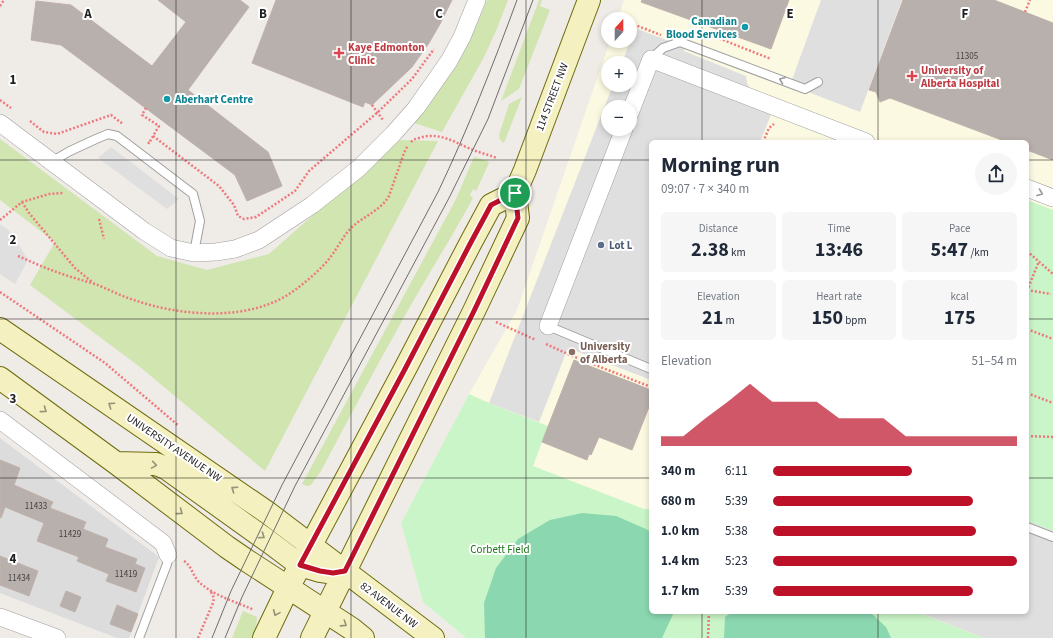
<!DOCTYPE html>
<meta charset="utf-8">
<style>
body{margin:0;font-family:"Source Sans 3",sans-serif;background:#f6f6f7;color:#1f2937;height:100vh;display:flex;flex-direction:column;font-size:15px;white-space:nowrap}
*{box-sizing:border-box;margin:0}
p{font-size:13px;color:#747a83}
.icon{flex:none;width:22px;height:22px;fill:none;stroke:currentColor;stroke-width:2;stroke-linecap:round;stroke-linejoin:round}
.map{position:relative;flex:1;overflow:hidden}
.sheet{position:absolute;left:649px;top:140px;width:380px;height:474px;display:flex;flex-direction:column;background:#fff;border-radius:6px;box-shadow:0 2px 6px #0003}
.sheet>*{flex:none}
.needle{width:26px;rotate:21deg}
.buttons{position:absolute;left:601px;top:12px;display:grid;gap:8px}
.buttons a{display:grid;place-items:center;width:36px;height:36px;border-radius:50%;background:#fff;box-shadow:0 2px 6px #0003;font-size:20px}
.pin{position:absolute;display:grid;place-items:center;width:34px;height:34px;color:#fff;margin:-17px;border:2px solid #fff;border-radius:50%;box-shadow:0 1px 4px #0007}
.round{display:grid;place-items:center;flex:none;width:42px;height:42px;border-radius:21px;background:#f6f6f7}
.summary{display:flex;align-items:center;justify-content:space-between;height:68px;padding:0 12px}
h1{font-size:22px;font-weight:700;line-height:30px}
.metrics{display:grid;grid-template-columns:repeat(3,1fr);gap:6px;height:68px;padding:4px 12px}
.metrics div{display:grid;align-content:center;border-radius:6px;background:#f6f6f7;text-align:center}
.metrics b{font-size:20px;font-weight:700}
.metrics small{font-size:11px;font-weight:400}
.metrics p{font-size:11px}
.chart{height:112px;padding:8px 12px}
.chart p{display:flex;justify-content:space-between}
.chart svg{width:100%;height:72px;margin-top:4px;fill:#bd1129;opacity:.7}
ul{padding:0 12px;list-style:none;font-size:13px}
li{display:grid;grid-template-columns:64px 48px 1fr;align-items:center;height:30px}
li i{height:10px;border-radius:5px;background:#bd1129}
.map>svg:first-child{display:block}
</style>
<div class="map">
<svg width="1053" height="638" viewBox="0 0 1053 638">
<rect width="100%" height="100%" fill="#efebe7"/>
<path fill="#dddcdd" d="M0,438L159,557L129,638H117L0,593Z"/>
<path fill="#fcf9e2" fill-rule="evenodd" d="M624,0H1053V638H466L423,602L401,523L469,394L517,310L610,41H630V19H618ZM608,63H630V85H608ZM608,107H630V129H608ZM651,142H1027V612H651Z"/>
<path fill="#d1e5b1" d="M487,0H508L496,31L484,57L442,132L414,123C443,85 470,46 487,0Z
M539,0H542L540,6L550,10L519,89L501,101Z
M522,97L504,143L500,140L499,135L509,104Z
M0,139L157,256L207,270L269,254L398,140L438,141L265,471L140,367L30,285L55,242L0,200Z
M474,157L488,161L489,163L476,191L473,189L470,195L473,198C449,243 421,285 397,330C371,376 346,424 321,471L311,485L307,486L302,484L455,201Z
M243,611L257,617L256,631L252,638H232Z"/>
<path fill="#caf5c8" d="M1027,200L1053,210V531L1027,521Z
M469,394L489,403L548,426L533,466L644,509H651V612H917L984,638H466L423,602L401,523Z"/>
<path fill="#8bd7b0" d="M582,513L616,516L646,529L651,533V612H674L662,638H485L484,603L496,568L518,539L550,520Z
M732,612H870L886,627L891,638H724L725,617Z"/>
<path fill="#dfdfdf" fill-rule="evenodd" d="M821,0H902L860,112L790,85Z
M635,28L685,47L684,51L746,76L747,83L751,90L777,100L760,142H651V380L568,348L539,422L489,403L613,85H630V63H622ZM608,107H630V129H608Z
M111,147L179,199L167,209L98,158Z
M0,224L7,229L13,235L28,260L15,284L0,274Z
M1027,521L1053,531V638H984L918,612H1027Z"/>
<path fill="#b8b0ac" stroke="#c0b1aa" d="M158,0H240L249,7L188,90L268,152L282,186L247,201L235,175L61,45L31,40L36,1L71,5L152,66L186,22Z
M276,0H452L440,24L429,43L412,67L372,105L365,102L363,107L252,63Z
M642,0H789L771,49L641,2Z
M903,0H994L1053,23V160L1027,150V142H1007L890,98L880,102L876,92L869,90Z
M574,360L651,390V402L632,450L599,437L591,455L589,454L587,460L542,442Z
M0,460L20,468L14,485L53,502L50,508L86,522L83,529L108,539L105,547L137,559L135,564L145,568L136,592L106,581L109,574L77,561L79,557L37,541L44,523L5,507L1,518L0,517Z
M0,556L38,571L29,596L0,585Z
M66,591L81,597L75,612L60,606Z
M117,605L138,614L131,632L110,624Z"/>
<g fill="none" stroke-linecap="round" stroke-linejoin="round">
<defs>
<path id="service" d="M651,59L663,48L680,42L805,89L818,82
M51,162L70,151L96,139L108,134L117,136L193,194L200,221L194,253
M548,326L651,369
M1027,527L1053,537
M139,638L167,564L168,555"/>
<path id="minor" d="M630,113L651,59L866,142
M0,123L144,231L171,248L194,253L216,252L235,249L259,240L312,205L359,168L394,133L416,108L449,61L462,37L477,0
M1027,188L1053,198
M548,326L624,129
M0,420L163,543L168,555
M0,617L57,638"/>
<path id="secondary" d="M0,329L268,513L433,638
M0,378L116,463L227,547L246,560L352,629L363,638
M116,463L156,464L166,468L268,541L300,565L320,571L333,573L345,571
M264,638L288,588L405,369L470,244L491,205L515,193
M312,638L474,311L518,218L515,193L525,170L589,0"/>
</defs>
<use href="#service" stroke="#a0a0a0" stroke-width="10"/>
<use href="#minor" stroke="#a0a0a0" stroke-width="18"/>
<use href="#secondary" stroke="#6e6c0f" stroke-width="24"/>
<path stroke="#ee797d" stroke-width="2.5" stroke-dasharray="2 2" stroke-linecap="butt" d="M0,6L4,0
M1025,12L1030,0
M620,19H621
M630,23L661,35
M696,33L713,36L771,59
M0,100L11,108
M372,105L383,120
M146,108L142,115L159,126L149,143L148,142
M30,121L44,132L57,134L111,115L123,124
M153,136L219,186L234,205L238,216L244,219L256,217L295,191L309,171L378,112L412,79L434,49
M411,142C414,139 416,139 419,138C439,131 456,143 473,150C481,153 489,155 497,158
M763,142L769,128L774,124
M22,202L29,213L75,268L92,282
M99,219L104,239
M0,220L22,202L49,194L63,193
M1027,251L1053,274
M18,256C30,261 42,267 54,271C67,276 81,280 95,284C108,289 121,296 134,300C183,317 252,322 295,290C307,281 319,271 329,259C337,249 343,236 352,227C364,216 380,211 389,196L404,153L408,145
M1027,290L1051,294
M1027,291L1039,261
M0,292L105,363L179,426
M496,322L536,340
M1027,329L1053,339
M546,344L570,355L651,387
M1027,393L1053,403
M1027,436L1053,437
M184,561C192,566 193,577 200,583C215,596 236,602 254,610
M198,638L213,603L214,598L210,590
M708,638L709,612"/>
<use href="#service" stroke="#fff" stroke-width="8"/>
<use href="#minor" stroke="#fff" stroke-width="17"/>
<use href="#secondary" stroke="#f4f0bf" stroke-width="22"/>
<path stroke="#6d6d6d" stroke-width="1" d="M212,638L231,591L282,485L438,192C468,129 493,65 517,0
M225,638L242,597L295,486L449,198L488,119L533,0"/>
</g>
<defs><path id="oneway-chevron" d="M-2-3.5L2.5 0L-2 3.5" fill="none" stroke-width="1.6" stroke-linecap="round" stroke-linejoin="round"/></defs>
<g stroke="#9a9a9a">
<use href="#oneway-chevron" transform="translate(782 80) rotate(-159)"/>
<use href="#oneway-chevron" transform="translate(1040 193) rotate(21)"/>
</g>
<g stroke="#949277">
<use href="#oneway-chevron" transform="translate(111 405) rotate(-146)"/>
<use href="#oneway-chevron" transform="translate(44 410) rotate(36)"/>
<use href="#oneway-chevron" transform="translate(154 465) rotate(9)"/>
<use href="#oneway-chevron" transform="translate(234 489) rotate(-146)"/>
<use href="#oneway-chevron" transform="translate(180 512) rotate(37)"/>
<use href="#oneway-chevron" transform="translate(262 536) rotate(34)"/>
<use href="#oneway-chevron" transform="translate(276 613) rotate(114)"/>
<use href="#oneway-chevron" transform="translate(344 624) rotate(33)"/>
</g>
<g fill="none" stroke-linecap="round" stroke-linejoin="round">
<defs>
<path id="route" d="M515,193L518,218L474,311L345,571L333,573L320,571L300,565L405,369L470,244L491,205Z"/>
</defs>
<use href="#route" stroke="#fff" stroke-width="8"/>
<use href="#route" stroke="#bd1129" stroke-width="5"/>
</g>
<path fill="none" stroke="#1f1f1f" stroke-width="1" stroke-opacity="0.55" d="M176,0V638M351,0V638M526,0V638M702,0V142M878,0V142M0,160H651M1027,160H1053M0,319H651M1027,319H1053M0,478H651M1027,478H1053M702,612V638M878,612V638"/>
<g fill="#0f9aa8" stroke="#fff" stroke-width="1.5">
<circle cx="745" cy="27" r="4"/>
<circle cx="167" cy="99" r="4"/>
</g>
<g fill="#e0444e" stroke="#fff" stroke-width="1.5">
<path d="M337 47h4v4h4v4h-4v4h-4v-4h-4v-4h4z"/>
<path d="M910 70h4v4h4v4h-4v4h-4v-4h-4v-4h4z"/>
</g>
<circle fill="#5c6f8a" stroke="#fff" stroke-width="1.5" cx="601" cy="245" r="4"/>
<circle fill="#8d6e63" stroke="#fff" stroke-width="1.5" cx="572" cy="352" r="4"/>
<g text-anchor="middle" dominant-baseline="central" stroke-width="4" stroke-linejoin="round" paint-order="stroke">
<g font-size="9" fill="#454342">
<text x="967" y="56">11305</text>
<text x="36" y="506">11433</text>
<text x="70" y="534">11429</text>
<text x="126" y="574">11419</text>
<text x="19" y="578">11434</text>
</g>
<g font-size="11" font-weight="bold" fill="#0d838f" stroke="#fff" text-anchor="end">
<text x="737" y="21">Canadian<tspan x="737" dy="13">Blood Services</tspan></text>
<text x="175" y="99" text-anchor="start">Aberhart Centre</text>
</g>
<g font-size="11" font-weight="bold" fill="#be3a42" stroke="#fff" text-anchor="start">
<text x="348" y="47">Kaye Edmonton<tspan x="348" dy="13">Clinic</tspan></text>
<text x="921" y="70">University of<tspan x="921" dy="13">Alberta Hospital</tspan></text>
</g>
<g font-size="11" fill="#1f1f1f" stroke="#fff">
<text transform="translate(552 97) rotate(-69)">114 STREET NW</text>
<text transform="translate(174 448) rotate(34)">UNIVERSITY AVENUE NW</text>
<text transform="translate(389 605) rotate(37)">82 AVENUE NW</text>
</g>
<g font-size="11" font-weight="bold" fill="#4e5e75" stroke="#fff" text-anchor="start">
<text x="609" y="245">Lot L</text>
</g>
<g font-size="11" font-weight="bold" fill="#785e54" stroke="#fff" text-anchor="start">
<text x="580" y="346">University<tspan x="580" dy="13">of Alberta</tspan></text>
</g>
<g font-size="11" fill="#1a7515" stroke="#fff">
<text x="500" y="549">Corbett Field</text>
</g>
</g>
<g font-size="13" text-anchor="middle" font-weight="bold" fill="#1f1f1f" stroke="#fff" stroke-width="4" stroke-linejoin="round" paint-order="stroke">
<text x="88" y="18">A</text>
<text x="263" y="18">B</text>
<text x="439" y="18">C</text>
<text x="790" y="18">E</text>
<text x="965" y="18">F</text>
<text x="13" y="84">1</text>
<text x="13" y="244">2</text>
<text x="13" y="403">3</text>
<text x="13" y="563">4</text>
</g>
</svg>
<div class="buttons">
<a><svg class="needle" viewBox="-14 -14 28 28"><path d="M0-13l5 13h-10z" fill="#e53935"/><path d="M0 13l5-13h-10z" fill="#747a83"/></svg></a>
<a>+</a>
<a>−</a>
</div>
<div class="pin" style="left:515px;top:193px;background:#1e9e55"><svg class="icon" aria-label="arrive" viewBox="0 0 24 24"><path d="M6 21V4h12l-3 4 3 4H6"/></svg></div>
<section class="sheet">
<div class="summary"><div><h1>Morning run</h1><p>09:07 · 7 × 340 m</p></div><a class="round"><svg class="icon" aria-label="share" viewBox="0 0 24 24"><path d="M12 15V3M7 8l5-5 5 5M5 13v7h14v-7"/></svg></a></div>
<div class="metrics">
<div><p>Distance</p><b>2.38<small> km</small></b></div>
<div><p>Time</p><b>13:46</b></div>
<div><p>Pace</p><b>5:47<small> /km</small></b></div>
</div>
<div class="metrics">
<div><p>Elevation</p><b>21<small> m</small></b></div>
<div><p>Heart rate</p><b>150<small> bpm</small></b></div>
<div><p>kcal</p><b>175</b></div>
</div>
<div class="chart"><p><span>Elevation</span>51–54 m</p>
<svg viewBox="0 0 160 44" preserveAspectRatio="none"><path d="M0 44V38L10 38L20 27L30 17L40 6L50 17L60 17L70 17L80 27L90 27L100 27L110 38L120 38L130 38L140 38L150 38L160 38V44z"/></svg>
</div>
<ul>
<li><b>340 m</b>6:11<i style="width:57%"></i></li>
<li><b>680 m</b>5:39<i style="width:82%"></i></li>
<li><b>1.0 km</b>5:38<i style="width:83%"></i></li>
<li><b>1.4 km</b>5:23<i style="width:100%"></i></li>
<li><b>1.7 km</b>5:39<i style="width:82%"></i></li>
</ul>
</section>
</div>
